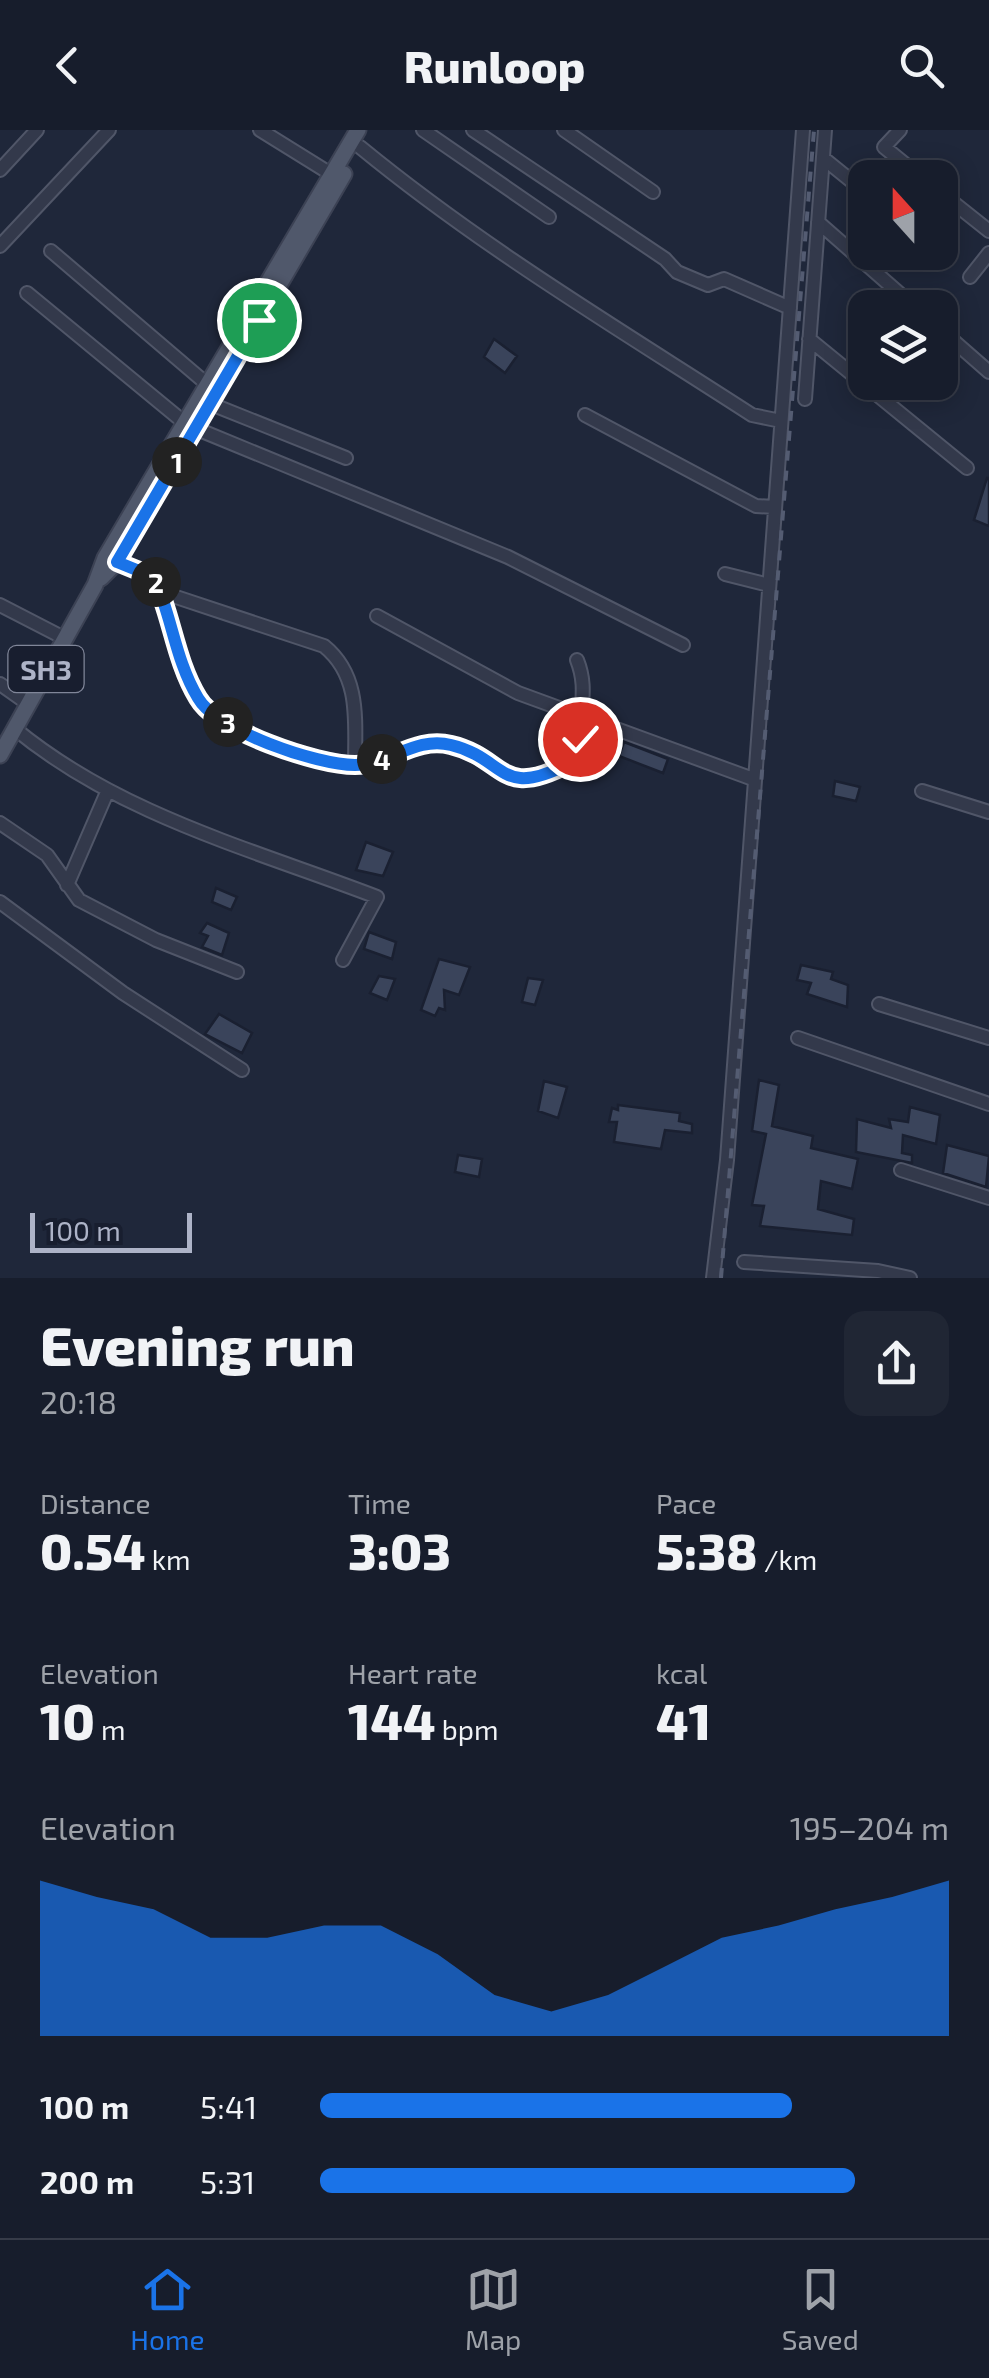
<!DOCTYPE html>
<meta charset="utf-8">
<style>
body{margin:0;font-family:"Exo 2",sans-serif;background:#202634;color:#f1f3f6;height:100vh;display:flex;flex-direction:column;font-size:38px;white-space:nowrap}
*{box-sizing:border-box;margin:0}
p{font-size:32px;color:#9ea2a9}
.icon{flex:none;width:55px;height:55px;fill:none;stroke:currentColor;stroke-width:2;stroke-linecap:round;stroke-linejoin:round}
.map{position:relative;height:1148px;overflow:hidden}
.sheet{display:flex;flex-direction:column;background:#171d2c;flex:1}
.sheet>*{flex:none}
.needle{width:65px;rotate:339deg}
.tools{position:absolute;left:848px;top:30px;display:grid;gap:20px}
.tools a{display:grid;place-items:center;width:110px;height:110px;border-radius:20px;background:#171d2c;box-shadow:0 5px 25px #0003,0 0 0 2px #363b48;font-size:50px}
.scale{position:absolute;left:30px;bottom:25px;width:162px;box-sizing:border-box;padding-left:10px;border:5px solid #adb3c7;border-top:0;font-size:28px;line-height:35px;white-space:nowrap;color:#adb3c7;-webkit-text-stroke:8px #181e2f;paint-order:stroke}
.pin{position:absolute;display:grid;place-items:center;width:85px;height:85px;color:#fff;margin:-42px;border:5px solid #fff;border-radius:50%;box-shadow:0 2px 10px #0007}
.km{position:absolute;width:50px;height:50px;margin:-25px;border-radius:50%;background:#222;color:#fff;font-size:28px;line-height:50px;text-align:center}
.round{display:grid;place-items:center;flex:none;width:105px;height:105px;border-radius:20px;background:#202634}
.head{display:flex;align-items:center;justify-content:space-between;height:170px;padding:0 40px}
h1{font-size:55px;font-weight:800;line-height:75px}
.metrics{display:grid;grid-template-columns:repeat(3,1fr);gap:15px;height:170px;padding:10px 40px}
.metrics div{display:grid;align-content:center}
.metrics b{font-size:50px;font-weight:800}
.metrics small{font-size:28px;font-weight:400}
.metrics p{font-size:28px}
.chart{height:280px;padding:20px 40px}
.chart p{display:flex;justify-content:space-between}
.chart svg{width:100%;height:180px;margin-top:10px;fill:#1a73e8;opacity:.7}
ul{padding:0 40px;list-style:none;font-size:32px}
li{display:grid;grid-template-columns:160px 120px 1fr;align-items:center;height:75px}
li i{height:25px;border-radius:12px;background:#1a73e8}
header{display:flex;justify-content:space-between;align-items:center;height:130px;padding:0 40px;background:#171d2c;font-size:45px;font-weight:800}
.menu{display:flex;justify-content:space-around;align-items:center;height:140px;border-top:2px solid #363b48;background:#171d2c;font-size:28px;color:#9ea2a9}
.menu a{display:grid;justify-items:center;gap:5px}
.menu .current{color:#1a73e8}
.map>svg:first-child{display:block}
</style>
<header><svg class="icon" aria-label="back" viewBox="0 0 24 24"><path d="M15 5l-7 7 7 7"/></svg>Runloop<svg class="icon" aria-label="search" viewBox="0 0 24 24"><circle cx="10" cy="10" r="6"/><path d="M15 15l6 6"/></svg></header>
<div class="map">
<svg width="989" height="1148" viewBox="0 0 989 1148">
<rect width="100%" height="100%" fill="#1f273a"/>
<path fill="#3a445b" stroke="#1a2031" stroke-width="2.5" d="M494,209L517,226L505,243L484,227Z
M987,348H989V396L974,390Z
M624,612L668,629L663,643L619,626Z
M835,651L860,657L856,671L833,666Z
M366,712L393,722L383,746L356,740Z
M216,758L237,767L231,780L212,772Z
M207,793L229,803L222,825L202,817L208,806L200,803Z
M369,802L396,812L392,829L364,819Z
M439,829L470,837L459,865L444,860L445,880L439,878L435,886L421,880Z
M801,835L833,842L831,849L848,855L847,877L807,864L811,853L797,850Z
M379,846L395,849L387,870L370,863Z
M528,848L543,850L535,875L522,872Z
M219,884L252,903L242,923L205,904Z
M759,950L779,955L772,996L813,1006L811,1018L858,1029L852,1059L821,1051L818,1079L854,1089L852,1105L760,1096L764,1076L752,1075L766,1004L752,1001Z
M544,951L567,957L558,988L538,981Z
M618,975L680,983L679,991L692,994V1003L665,1000L661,1019L614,1012L617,992H609L612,978L618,980Z
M910,977L940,985L936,1014L903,1005L902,1023L912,1025V1033L856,1022L857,989L891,998L889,989L908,992Z
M947,1015L989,1026L986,1057L943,1043Z
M458,1025L482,1029L479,1047L455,1042Z"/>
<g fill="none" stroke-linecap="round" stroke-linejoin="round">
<defs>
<path id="minor" d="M260,0L339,49
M423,0L549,87
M473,0L665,129L677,142L708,155L724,149L790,178
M564,0L653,62
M900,0L884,17L922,48
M360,17C483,118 619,199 752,285L781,291
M823,28L865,62
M0,40L37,0
M940,62L989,101
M818,92L916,178
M0,116L109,0
M51,121L208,255
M970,147L989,123
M27,163L186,294
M940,199L989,242
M809,209L967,338
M805,269L825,0
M211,274L346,328
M585,285L756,376L775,377
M197,299L508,427L683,515
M117,432L154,447C171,482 178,564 212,586C247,608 330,639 371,632C394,628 412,613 437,614C482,616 508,666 556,641C572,632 580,616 581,598C581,572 587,555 577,530
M725,444L769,455
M161,462L324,516C361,546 355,591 355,635
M0,475L64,508
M377,486L518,563L753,649
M0,554L27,573
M14,598C119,685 252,719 377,767L343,830
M922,661L989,682
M0,693L47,725L79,770L156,810L237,842
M67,755L108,660
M0,772L123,863L242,940
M879,874L989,908
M798,908L989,974
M901,1040L989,1068
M744,1132L878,1141L910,1148
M713,1148L727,1030L803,0"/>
<path id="major" d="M101,448L117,432L344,44
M0,625L95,455L105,428L358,0"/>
</defs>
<use href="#minor" stroke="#505668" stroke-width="16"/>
<use href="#major" stroke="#3c4254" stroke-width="19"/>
<use href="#minor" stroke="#33394b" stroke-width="12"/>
<use href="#major" stroke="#50586b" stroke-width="15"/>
<path stroke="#545c72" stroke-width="4" stroke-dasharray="10 10" stroke-linecap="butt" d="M721,1148L814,0"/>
</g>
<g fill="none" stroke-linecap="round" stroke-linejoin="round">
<defs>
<path id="route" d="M259,190L117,432L154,447C172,486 175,530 198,568C217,601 317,635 355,635C389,635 415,606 451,615C506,628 499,670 568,634L580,609"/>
</defs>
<use href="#route" stroke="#fff" stroke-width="20"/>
<use href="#route" stroke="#1a73e8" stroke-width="12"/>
</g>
<g text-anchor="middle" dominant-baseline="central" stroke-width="10" stroke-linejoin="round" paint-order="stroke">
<rect fill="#181e2f" stroke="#808699" stroke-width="2.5" x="8.5" y="516" width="75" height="46" rx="8"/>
<g font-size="28" font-weight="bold" fill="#adb3c7">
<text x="46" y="539">SH3</text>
</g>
</g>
</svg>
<div class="tools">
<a><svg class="needle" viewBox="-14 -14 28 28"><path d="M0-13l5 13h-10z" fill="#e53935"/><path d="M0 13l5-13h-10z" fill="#9ea2a9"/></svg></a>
<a><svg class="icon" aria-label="layers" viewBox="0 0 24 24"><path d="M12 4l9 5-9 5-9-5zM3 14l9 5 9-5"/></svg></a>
</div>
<div class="scale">100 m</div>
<div class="pin" style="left:259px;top:190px;background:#1e9e55"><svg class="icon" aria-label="arrive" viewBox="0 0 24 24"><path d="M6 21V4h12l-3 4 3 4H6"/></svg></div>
<div class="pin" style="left:580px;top:609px;background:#d93025"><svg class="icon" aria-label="check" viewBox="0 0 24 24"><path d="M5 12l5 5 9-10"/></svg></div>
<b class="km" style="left:177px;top:332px">1</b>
<b class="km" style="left:156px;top:452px">2</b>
<b class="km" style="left:228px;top:592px">3</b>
<b class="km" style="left:382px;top:629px">4</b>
</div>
<section class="sheet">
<div class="head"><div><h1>Evening run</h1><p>20:18</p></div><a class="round"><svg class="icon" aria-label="share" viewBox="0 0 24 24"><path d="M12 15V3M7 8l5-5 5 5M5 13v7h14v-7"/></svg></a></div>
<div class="metrics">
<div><p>Distance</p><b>0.54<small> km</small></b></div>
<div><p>Time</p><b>3:03</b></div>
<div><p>Pace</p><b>5:38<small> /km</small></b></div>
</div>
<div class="metrics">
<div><p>Elevation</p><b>10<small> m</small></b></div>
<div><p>Heart rate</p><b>144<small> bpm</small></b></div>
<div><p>kcal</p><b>41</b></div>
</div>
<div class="chart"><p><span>Elevation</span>195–204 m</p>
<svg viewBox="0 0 160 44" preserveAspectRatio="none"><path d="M0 44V6L10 10L20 13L30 20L40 20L50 17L60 17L70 24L80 34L90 38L100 34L110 27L120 20L130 17L140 13L150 10L160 6V44z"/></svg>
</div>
<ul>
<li><b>100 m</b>5:41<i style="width:75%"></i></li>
<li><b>200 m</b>5:31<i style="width:85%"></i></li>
</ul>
</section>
<nav class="menu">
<a class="current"><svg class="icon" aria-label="home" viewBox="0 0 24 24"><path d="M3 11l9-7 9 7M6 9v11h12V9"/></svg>Home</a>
<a><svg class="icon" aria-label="map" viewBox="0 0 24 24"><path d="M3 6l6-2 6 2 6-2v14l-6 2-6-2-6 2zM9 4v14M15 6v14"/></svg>Map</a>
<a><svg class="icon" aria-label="saved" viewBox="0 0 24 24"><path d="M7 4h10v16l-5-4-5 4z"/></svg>Saved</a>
</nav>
